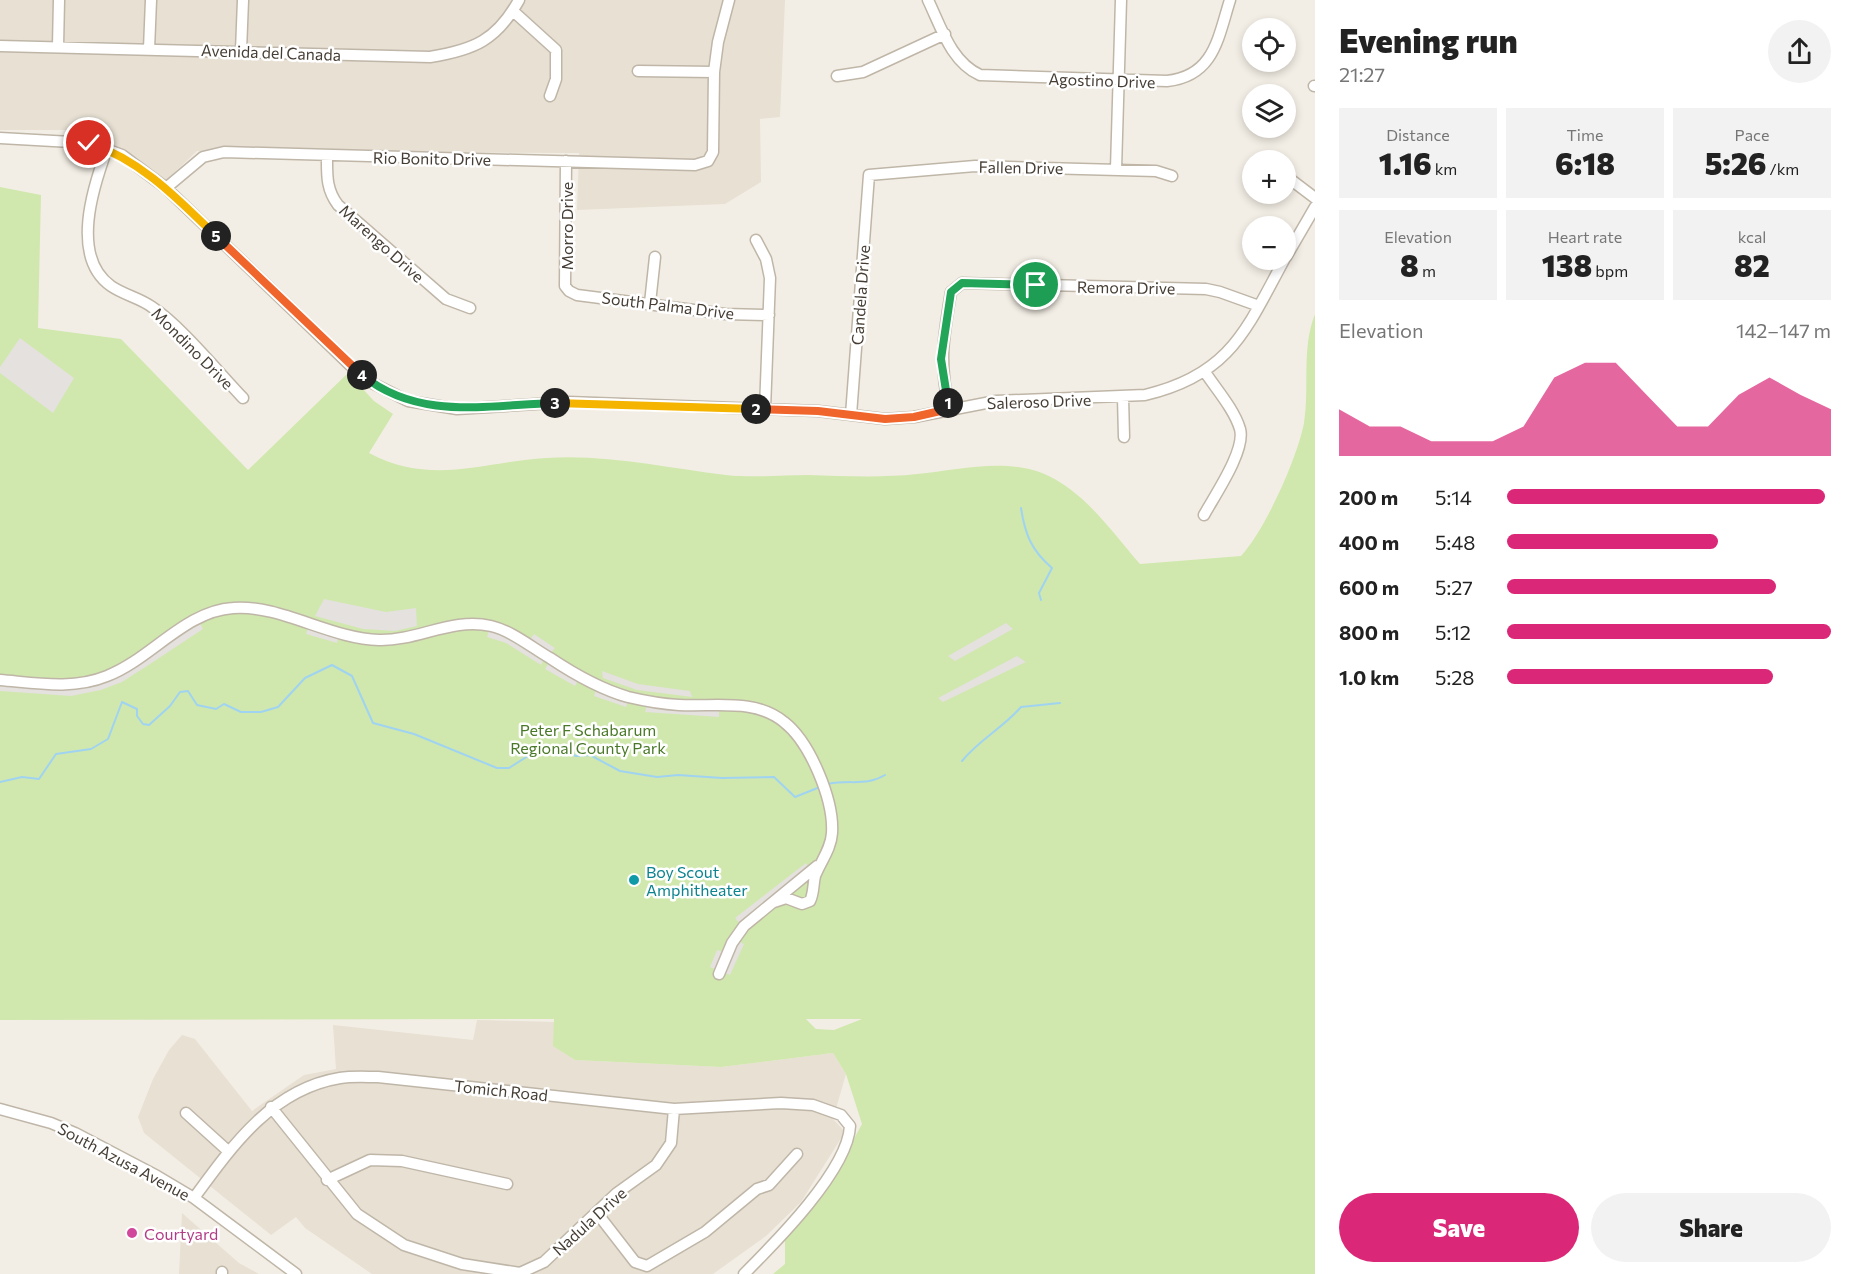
<!DOCTYPE html>
<meta charset="utf-8">
<style>
body{margin:0;font-family:Commissioner,sans-serif;background:#f2f2f2;color:#222;height:100vh;display:flex;flex-direction:column;font-size:22px;white-space:nowrap}
*{box-sizing:border-box;margin:0}
p{font-size:20px;color:#767676}
.icon{flex:none;width:33px;height:33px;fill:none;stroke:currentColor;stroke-width:2;stroke-linecap:round;stroke-linejoin:round}
.map{position:relative;flex:1;overflow:hidden}
.side{display:flex;flex-direction:column;background:#fff;width:540px}
.side>*{flex:none}
.fabs{position:absolute;left:1242px;top:18px;display:grid;gap:12px}
.fabs a{display:grid;place-items:center;width:54px;height:54px;border-radius:50%;background:#fff;box-shadow:0 3px 9px #0003;font-size:30px}
.pin{position:absolute;display:grid;place-items:center;width:51px;height:51px;color:#fff;margin:-26px;border:3px solid #fff;border-radius:50%;box-shadow:0 2px 6px #0007}
.km{position:absolute;width:30px;height:30px;margin:-15px;border-radius:50%;background:#222;color:#fff;font-size:16px;line-height:30px;text-align:center}
.round{display:grid;place-items:center;flex:none;width:63px;height:63px;border-radius:32px;background:#f2f2f2}
.overview{display:flex;align-items:center;justify-content:space-between;height:102px;padding:0 24px}
h1{font-size:33px;font-weight:800;line-height:45px}
.stats{display:grid;grid-template-columns:repeat(3,1fr);gap:9px;height:102px;padding:6px 24px}
.stats div{display:grid;align-content:center;border-radius:0px;background:#f2f2f2;text-align:center}
.stats b{font-size:30px;font-weight:800}
.stats small{font-size:16px;font-weight:400}
.stats p{font-size:16px}
.chart{height:168px;padding:12px 24px}
.chart p{display:flex;justify-content:space-between}
.chart svg{width:100%;height:108px;margin-top:6px;fill:#db2777;opacity:.7}
.button{display:flex;gap:12px;margin-top:auto;padding:12px 24px}
.button a{flex:1;height:69px;border-radius:36px;background:#db2777;color:#fff;font-size:24px;font-weight:800;line-height:69px;text-align:center}
.button a+a{background:#f2f2f2;color:#222}
ul{padding:0 24px;list-style:none;font-size:20px}
li{display:grid;grid-template-columns:96px 72px 1fr;align-items:center;height:45px}
li i{height:15px;border-radius:8px;background:#db2777}
main{display:flex;flex:1;min-height:0}
.map>svg:first-child{display:block}
</style>
<main>
<div class="map">
<svg width="1315" height="1274" viewBox="0 0 1315 1274">
<rect width="100%" height="100%" fill="#f3eee5"/>
<path fill="#e7e0d3" d="M0,0H785L780,117L760,119L761,182L725,204L577,210L579,153L197,151L161,185L106,142L66,130H0Z
M477,1020L555,1022L554,1046L575,1060L721,1067L833,1053L846,1074L833,1119L845,1132L801,1202L766,1236L713,1274H372L305,1228L296,1217L271,1235L144,1133L138,1117L153,1079L169,1050L182,1035L195,1039L252,1111L304,1075L336,1069L333,1025L473,1040Z
M182,1213L239,1263L259,1274H179Z"/>
<path fill="#d0e8ad" fill-rule="evenodd" d="M0,187L41,195L38,328L121,339L248,470L348,373L374,401L393,414L369,453C431,486 482,462 546,458C608,454 666,468 726,475C753,478 781,475 808,475C844,476 881,478 917,474C957,470 1003,458 1042,473C1084,490 1111,531 1140,564L1241,556C1265,530 1297,459 1304,423C1310,386 1301,350 1315,314V1274H773L785,1264V1240L828,1187L862,1124L846,1074L833,1053L721,1067L575,1060L553,1046L554,1019L0,1020ZM806,1019H862L834,1030L816,1029Z"/>
<path fill="#e4e1de" d="M20,338L74,378L53,413L0,373V367Z
M324,599L386,612L416,608L417,626L395,631L363,629L315,616Z
M200,623L203,629L147,666L122,682L101,690L71,696L0,691V684L17,686L120,674Z
M1006,623L1013,629L955,661L948,656Z
M308,628L339,636L337,643L306,634Z
M489,630L509,637L544,659L541,665L506,643L487,637Z
M534,634L555,648L550,654L529,641Z
M1017,656L1026,662L943,702L938,698Z
M549,662L579,679L575,686L545,669Z
M602,671L638,684L690,691L692,697L637,690L603,678Z
M596,690L628,701L626,707L594,696Z
M647,705L719,709V717L645,712Z
M806,863L809,870L740,924L735,918Z
M738,941L744,944L730,975L710,967L717,950L724,952Z"/>
<g fill="none" stroke-linecap="round" stroke-linejoin="round">
<path stroke="#a0d3f1" stroke-width="2" d="M1021,508C1025,534 1031,550 1052,568L1039,593L1041,600
M962,761C980,739 1003,728 1021,707L1060,703
M0,782L22,777L39,779L56,754L91,749L108,739L122,702L137,709V716L143,724L149,725L170,706L180,692L188,691L197,705L216,709L224,704L241,712H261L278,707L305,678L332,665L352,676L373,723L414,734L497,768H509L539,749L554,748L576,756L590,755L620,771L657,777L678,775L722,778L774,777L795,797L820,787
M828,784C851,779 865,787 885,775"/>
<defs>
<path id="minor" d="M928,0C941,27 951,62 980,75L1167,81C1214,76 1218,38 1230,0
M513,11L556,50V79L550,96
M0,46L430,57C474,50 497,40 519,0
M58,46L59,0
M149,49L151,0
M241,51L243,0
M638,71L714,72
M837,76L863,72L945,34
M1314,86H1315
M0,138L89,143L122,155L166,188L350,365L374,384L408,401L457,409L568,402L818,411L885,419L914,417L996,401L1145,395C1230,375 1246,330 1284,260
M107,149C93,187 70,257 111,286C124,295 140,298 152,307C180,325 219,373 243,398
M327,156C327,175 326,189 338,205L446,299L470,308
M566,161L565,286L569,291L577,295L725,314L769,315
M1116,169L1121,0
M1286,176L1315,198
M166,188L203,157L224,152L695,165L708,161L713,152L714,72L718,42L729,0
M756,240L766,259L770,278L765,409
M1286,257L1315,207
M650,303L655,257
M1123,397L1124,437
M949,409C939,361 943,340 951,292L962,283L1206,289L1220,292L1259,306
M851,415L869,175L975,166L1156,171L1172,176
M1204,515C1215,495 1246,450 1240,429C1234,409 1216,389 1205,372
M0,680C36,683 73,690 107,676C151,659 185,611 233,608C279,604 331,639 379,640C418,641 452,617 491,626C512,631 531,647 550,658C574,674 600,689 628,697C645,701 662,704 679,705C715,707 755,698 784,722C810,742 834,800 832,833C831,849 821,861 815,876C813,884 814,893 810,901L802,904L786,898L774,902
M719,974L732,943L744,926L817,866
M271,1107L357,1214L404,1245L462,1264L520,1273L544,1262L617,1193L656,1165L671,1143L674,1109
M0,1109L51,1123L75,1133L157,1176L194,1198L296,1274
M186,1113L228,1151
M327,1180L370,1160L402,1161L507,1184
M194,1198C232,1146 272,1089 340,1078C352,1076 366,1077 378,1077L674,1109L781,1103L813,1105L841,1115L850,1126C848,1170 775,1243 744,1274
M597,1213L635,1262L647,1266L705,1232L757,1189L769,1185L797,1154
M222,1274V1272"/>
</defs>
<use href="#minor" stroke="#bfb6a8" stroke-width="13"/>
<use href="#minor" stroke="#fff" stroke-width="10"/>
</g>
<g fill="none" stroke-linecap="round" stroke-linejoin="round">
<defs>
<path id="split-1" d="M948,403L941,359L951,292L962,283L1036,285"/>
<path id="split-2" d="M756,409L818,411L885,419L914,417L949,409L948,403"/>
<path id="split-3" d="M555,403L756,409"/>
<path id="split-4" d="M362,375C419,421 487,405 555,403"/>
<path id="split-5" d="M216,236L362,375"/>
<path id="split-6" d="M89,143C141,160 178,199 216,236"/>
</defs>
<use href="#split-1" stroke="#fff" stroke-width="12"/>
<use href="#split-2" stroke="#fff" stroke-width="12"/>
<use href="#split-3" stroke="#fff" stroke-width="12"/>
<use href="#split-4" stroke="#fff" stroke-width="12"/>
<use href="#split-5" stroke="#fff" stroke-width="12"/>
<use href="#split-6" stroke="#fff" stroke-width="12"/>
<use href="#split-1" stroke="#22a559" stroke-width="8"/>
<use href="#split-2" stroke="#f0652b" stroke-width="8"/>
<use href="#split-3" stroke="#f5b400" stroke-width="8"/>
<use href="#split-4" stroke="#22a559" stroke-width="8"/>
<use href="#split-5" stroke="#f0652b" stroke-width="8"/>
<use href="#split-6" stroke="#f5b400" stroke-width="8"/>
</g>
<circle fill="#0f9aa8" stroke="#fff" stroke-width="2" cx="634" cy="880" r="6"/>
<circle fill="#d1479c" stroke="#fff" stroke-width="2" cx="132" cy="1233" r="6"/>
<g text-anchor="middle" dominant-baseline="central" stroke-width="5" stroke-linejoin="round" paint-order="stroke">
<g font-size="16" fill="#463e35" stroke="#fff">
<text transform="translate(271 52) rotate(2)">Avenida del Canada</text>
<text transform="translate(1102 80) rotate(2)">Agostino Drive</text>
<text transform="translate(432 158) rotate(1)">Rio Bonito Drive</text>
<text transform="translate(1021 167) rotate(1)">Fallen Drive</text>
<text transform="translate(566 226) rotate(-90)">Morro Drive</text>
<text transform="translate(382 243) rotate(42)">Marengo Drive</text>
<text transform="translate(1126 287) rotate(1)">Remora Drive</text>
<text transform="translate(860 295) rotate(-86)">Candela Drive</text>
<text transform="translate(668 305) rotate(7)">South Palma Drive</text>
<text transform="translate(193 348) rotate(45)">Mondino Drive</text>
<text transform="translate(1039 401) rotate(-2)">Saleroso Drive</text>
<text transform="translate(501 1090) rotate(6)">Tomich Road</text>
<text transform="translate(124 1161) rotate(28)">South Azusa Avenue</text>
<text transform="translate(589 1221) rotate(-42)">Nadula Drive</text>
</g>
<g font-size="16" fill="#497827" stroke="#fff">
<text x="588" y="729">Peter F Schabarum<tspan x="588" dy="18">Regional County Park</tspan></text>
</g>
<g font-size="16" fill="#0d838f" stroke="#fff" text-anchor="start">
<text x="646" y="871">Boy Scout<tspan x="646" dy="18">Amphitheater</tspan></text>
</g>
<g font-size="16" fill="#b23c85" stroke="#fff" text-anchor="start">
<text x="144" y="1233">Courtyard</text>
</g>
</g>
</svg>
<div class="fabs">
<a><svg class="icon" aria-label="locate" viewBox="0 0 24 24"><circle cx="12" cy="12" r="6"/><path d="M12 2v4M12 18v4M2 12h4M18 12h4"/></svg></a>
<a><svg class="icon" aria-label="layers" viewBox="0 0 24 24"><path d="M12 4l9 5-9 5-9-5zM3 14l9 5 9-5"/></svg></a>
<a>+</a>
<a>−</a>
</div>
<div class="pin" style="left:1036px;top:285px;background:#1e9e55"><svg class="icon" aria-label="arrive" viewBox="0 0 24 24"><path d="M6 21V4h12l-3 4 3 4H6"/></svg></div>
<div class="pin" style="left:89px;top:143px;background:#d93025"><svg class="icon" aria-label="check" viewBox="0 0 24 24"><path d="M5 12l5 5 9-10"/></svg></div>
<b class="km" style="left:948px;top:403px">1</b>
<b class="km" style="left:756px;top:409px">2</b>
<b class="km" style="left:555px;top:403px">3</b>
<b class="km" style="left:362px;top:375px">4</b>
<b class="km" style="left:216px;top:236px">5</b>
</div>
<section class="side">
<div class="overview"><div><h1>Evening run</h1><p>21:27</p></div><a class="round"><svg class="icon" aria-label="share" viewBox="0 0 24 24"><path d="M12 15V3M7 8l5-5 5 5M5 13v7h14v-7"/></svg></a></div>
<div class="stats">
<div><p>Distance</p><b>1.16<small> km</small></b></div>
<div><p>Time</p><b>6:18</b></div>
<div><p>Pace</p><b>5:26<small> /km</small></b></div>
</div>
<div class="stats">
<div><p>Elevation</p><b>8<small> m</small></b></div>
<div><p>Heart rate</p><b>138<small> bpm</small></b></div>
<div><p>kcal</p><b>82</b></div>
</div>
<div class="chart"><p><span>Elevation</span>142–147 m</p>
<svg viewBox="0 0 160 44" preserveAspectRatio="none"><path d="M0 44V25L10 32L20 32L30 38L40 38L50 38L60 32L70 12L80 6L90 6L100 19L110 32L120 32L130 19L140 12L150 19L160 25V44z"/></svg>
</div>
<ul>
<li><b>200 m</b>5:14<i style="width:98%"></i></li>
<li><b>400 m</b>5:48<i style="width:65%"></i></li>
<li><b>600 m</b>5:27<i style="width:83%"></i></li>
<li><b>800 m</b>5:12<i style="width:100%"></i></li>
<li><b>1.0 km</b>5:28<i style="width:82%"></i></li>
</ul>
<div class="button"><a>Save</a><a>Share</a></div>
</section>
</main>
